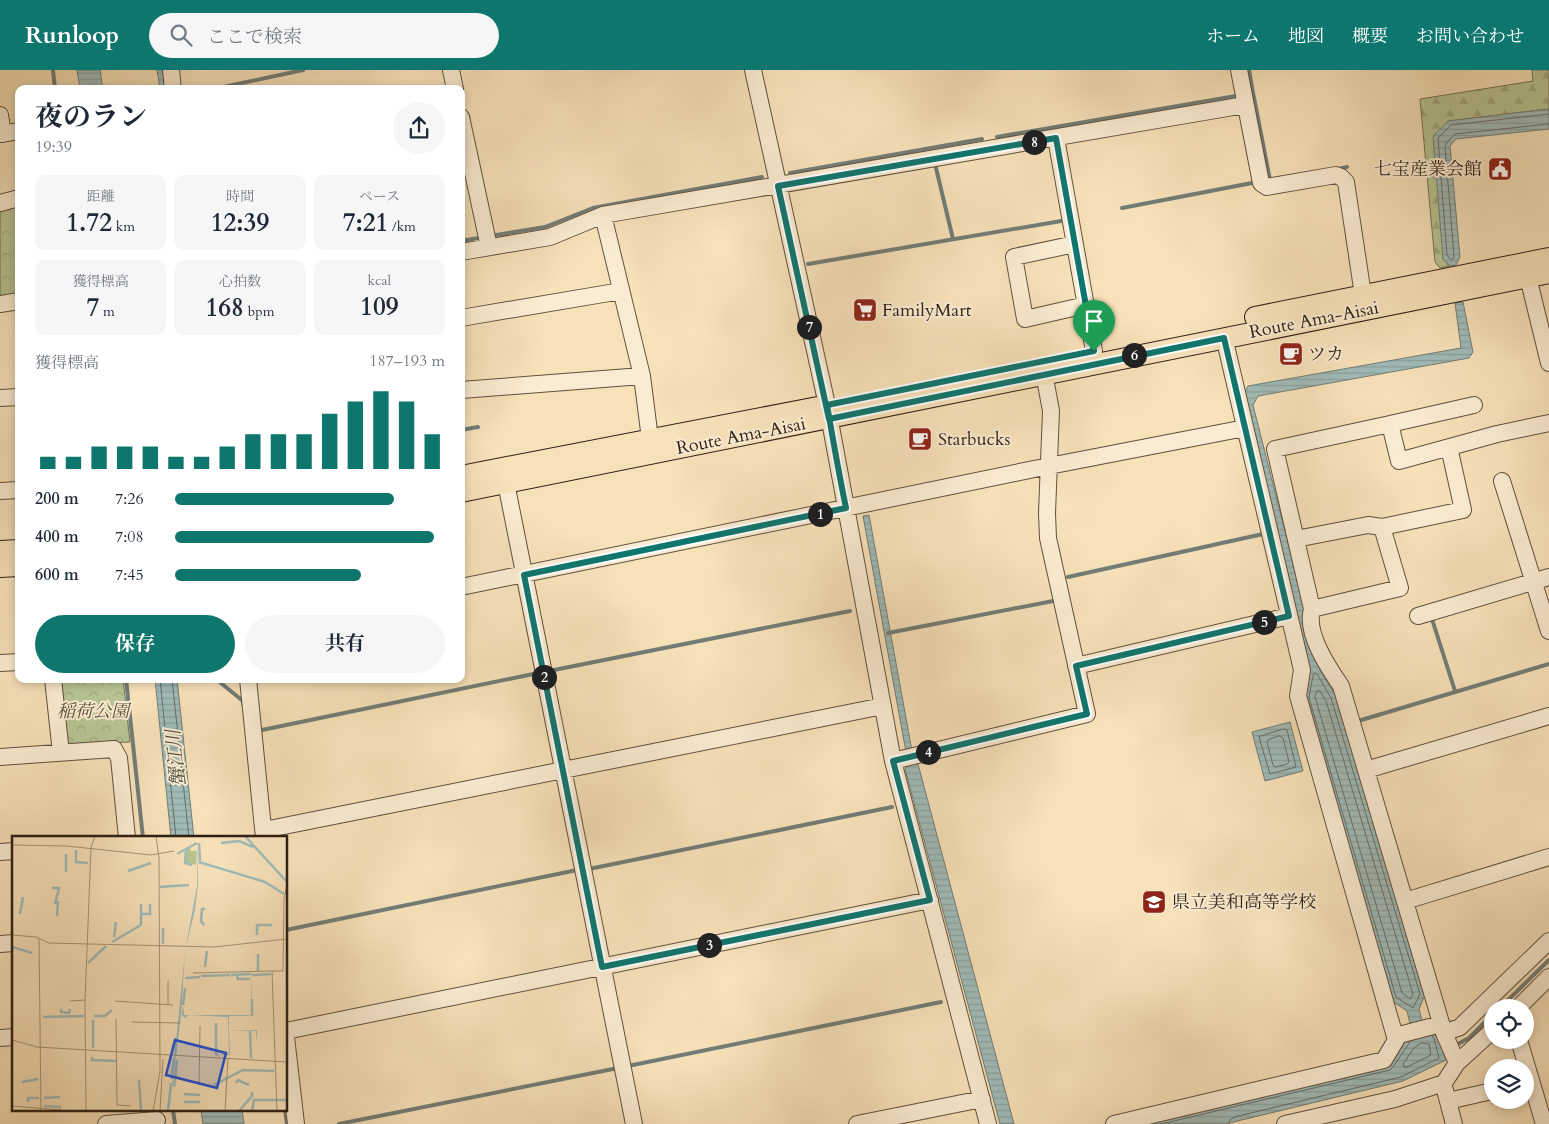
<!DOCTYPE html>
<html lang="ja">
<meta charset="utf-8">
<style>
body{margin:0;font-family:Cardo,"Noto Serif JP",serif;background:#f6f6f7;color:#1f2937;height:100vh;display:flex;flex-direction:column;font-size:19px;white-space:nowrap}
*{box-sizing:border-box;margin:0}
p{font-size:16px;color:#747a83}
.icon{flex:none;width:28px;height:28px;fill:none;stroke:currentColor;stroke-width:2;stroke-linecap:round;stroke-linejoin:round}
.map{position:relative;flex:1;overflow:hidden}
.drawer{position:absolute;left:15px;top:15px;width:450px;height:598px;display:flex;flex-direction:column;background:#fff;border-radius:10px;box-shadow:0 2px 8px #0003}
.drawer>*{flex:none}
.fabs{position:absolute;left:1484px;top:929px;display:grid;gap:10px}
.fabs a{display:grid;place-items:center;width:50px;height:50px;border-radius:50%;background:#fff;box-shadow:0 2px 8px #0003;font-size:25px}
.pin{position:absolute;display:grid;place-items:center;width:42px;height:42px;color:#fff;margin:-51px -21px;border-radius:50% 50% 50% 0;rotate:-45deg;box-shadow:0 0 5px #0007}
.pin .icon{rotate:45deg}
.km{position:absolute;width:25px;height:25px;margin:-12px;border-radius:50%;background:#222;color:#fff;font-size:14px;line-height:25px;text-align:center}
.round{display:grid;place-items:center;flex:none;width:52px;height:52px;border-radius:26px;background:#f6f6f7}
.summary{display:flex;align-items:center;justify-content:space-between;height:85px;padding:0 20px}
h1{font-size:28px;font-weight:700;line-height:38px}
.metrics{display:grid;grid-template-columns:repeat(3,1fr);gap:8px;height:85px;padding:5px 20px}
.metrics div{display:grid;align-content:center;border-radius:10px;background:#f6f6f7;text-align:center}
.metrics b{font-size:25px;font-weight:700}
.metrics small{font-size:14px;font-weight:400}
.metrics p{font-size:14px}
.chart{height:140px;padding:10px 20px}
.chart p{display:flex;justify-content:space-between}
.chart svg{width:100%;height:90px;margin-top:5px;stroke:#0f766e;stroke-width:6}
.cta{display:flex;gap:10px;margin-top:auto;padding:10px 20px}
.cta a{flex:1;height:58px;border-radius:30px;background:#0f766e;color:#fff;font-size:20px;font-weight:700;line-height:58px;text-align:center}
.cta a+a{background:#f6f6f7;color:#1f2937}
ul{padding:0 20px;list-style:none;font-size:16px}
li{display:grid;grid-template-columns:80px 60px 1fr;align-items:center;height:38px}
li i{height:12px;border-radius:6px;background:#0f766e}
header{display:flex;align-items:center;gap:30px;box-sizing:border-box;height:70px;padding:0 25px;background:#0f766e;color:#fff}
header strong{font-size:24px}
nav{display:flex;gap:28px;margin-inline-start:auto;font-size:18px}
.search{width:350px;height:45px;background:#f6f6f7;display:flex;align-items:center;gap:12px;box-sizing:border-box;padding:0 18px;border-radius:28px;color:#747a83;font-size:19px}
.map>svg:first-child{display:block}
</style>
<header>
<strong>Runloop</strong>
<div class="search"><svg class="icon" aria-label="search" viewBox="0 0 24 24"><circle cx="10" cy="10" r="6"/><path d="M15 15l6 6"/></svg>ここで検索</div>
<nav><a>ホーム</a><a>地図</a><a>概要</a><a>お問い合わせ</a></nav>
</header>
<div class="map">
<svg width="1549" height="1054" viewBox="0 0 1549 1054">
<defs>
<pattern id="forest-firs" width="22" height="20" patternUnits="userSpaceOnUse" patternTransform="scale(1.25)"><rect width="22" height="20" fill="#b8c493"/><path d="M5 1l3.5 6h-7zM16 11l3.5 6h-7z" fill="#9ea87e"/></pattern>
<pattern id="park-crowns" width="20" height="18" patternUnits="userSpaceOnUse" patternTransform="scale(1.25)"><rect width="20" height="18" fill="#b8c493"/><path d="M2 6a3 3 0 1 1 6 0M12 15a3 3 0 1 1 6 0" fill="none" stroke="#9ea87e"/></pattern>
<pattern id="water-rules" width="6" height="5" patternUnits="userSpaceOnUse" patternTransform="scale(1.25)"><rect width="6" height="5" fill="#a0bbb8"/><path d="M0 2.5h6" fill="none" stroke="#8aa09d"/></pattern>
</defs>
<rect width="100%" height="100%" fill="#f7e1b9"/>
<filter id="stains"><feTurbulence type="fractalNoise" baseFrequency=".004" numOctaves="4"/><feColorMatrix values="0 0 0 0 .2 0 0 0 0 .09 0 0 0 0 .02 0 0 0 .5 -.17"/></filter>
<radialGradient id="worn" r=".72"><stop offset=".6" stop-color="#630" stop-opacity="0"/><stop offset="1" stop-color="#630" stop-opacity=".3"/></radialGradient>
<path fill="url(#forest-firs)" stroke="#737254" d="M1532,0H1549V39L1448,51L1443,189L1450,196L1440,198L1435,192L1420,29L1533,11Z"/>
<path fill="url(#park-crowns)" stroke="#737254" d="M19,134V224L0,228V139Z
M58,609H123L130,672L68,675L64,670Z"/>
<path fill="url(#water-rules)" stroke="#727d76" d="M77,0H100L103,19H80Z
M157,0H165L167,19H160Z
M1549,39V59L1456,69L1450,76L1460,187L1456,195L1450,196L1443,189L1433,66L1448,51Z
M1463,232L1473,282L1469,288L1258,326L1253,335L1320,600L1336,626L1425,925L1419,939L1425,962L1436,959L1446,990L1403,1011L1225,1054H1139L1389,995L1407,967L1413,966L1407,941L1392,931L1304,627L1243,326L1248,316L1461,278L1455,233Z
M869,445L912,681L906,682L863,446Z
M155,609H177L194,768H171Z
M1290,652L1303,701L1265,711L1252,662Z
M914,692L918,694L1014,1054H1000L905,699L909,693Z
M201,1040H242L244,1054H203Z"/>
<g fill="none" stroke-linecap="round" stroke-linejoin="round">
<path stroke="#676d66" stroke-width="1" d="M1549,44L1451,55L1438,68L1447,185L1450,189H1453L1454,186L1445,77L1447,72L1455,64L1549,54
M1314,603L1317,604L1331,628L1420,924L1413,938L1396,927L1309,628Z
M160,609L176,768
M172,609L189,768
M1317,621H1320L1326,631L1413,924L1410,929L1402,923L1315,627Z
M1284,659L1287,660L1296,697L1270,704L1259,667Z
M1280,666L1283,668L1289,692L1287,694L1275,697L1273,695L1267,672L1268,670Z
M1422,973L1429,974L1431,985L1407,997H1404L1403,994L1414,978Z
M1161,1054L1390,1000L1393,997L1410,972
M1229,1054L1230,1050L1234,1047L1401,1007L1439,988L1434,968L1432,966"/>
<path stroke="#727d76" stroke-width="4" d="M53,0L55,19
M1249,0L1253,23H1251
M214,19L303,0
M1253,23L1270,110L1272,109
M997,67L1236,26
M936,98L953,169
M1338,99L1347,97
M790,103L982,69
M1122,138L1252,113
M496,165L545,157L593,138L762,107
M461,171L478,168
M808,194L1067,150
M461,360L478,357
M1068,507L1263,464
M1431,546L1455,621
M888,563L1053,531
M549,601L850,541
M126,609L143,768
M216,609L243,631V634
M1358,651L1549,594
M262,660L538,603
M589,799L892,737
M286,860L577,800
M1500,938L1549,890
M1454,976L1469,968L1492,945
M628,996L941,932
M173,1040L175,1054
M285,1040L287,1054
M339,1054L618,998"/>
<defs>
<path id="minor" d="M171,0L173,19
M451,0L455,19
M753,0L827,335L893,691L988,1054
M1239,0L1261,113L1267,117L1336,105L1341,107L1346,112L1363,225
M0,45L3,64
M461,47L489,177
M0,64L19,61
M1056,68L1094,281
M0,133L19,128
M603,145L642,306L650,369
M1075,174L1014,187L1025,249L1086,235
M461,182L550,167L603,145L1245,35
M1528,207L1549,293
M0,234L19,231
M461,248L621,221
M461,320L642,306
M0,328L19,327
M1390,354L1474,335
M1502,411L1549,561
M506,413L634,1054
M0,421L19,420
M1296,469L1368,455L1382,457L1463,440L1449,377
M461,517L1049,396L1245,358
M1312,539L1400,518L1382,457
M1418,546L1549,507
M0,593L19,592
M1076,596L1289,546
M53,609L61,683
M248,609L264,768
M0,687L114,679L119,688L127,768
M893,691L1087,644L1048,468L1047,443L1051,341L1044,303
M1366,700L1549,646
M264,760L883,636
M0,782L14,781
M1405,831L1549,787
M0,874L14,873
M1518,938L1549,907
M286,961L930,830
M1444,963L1460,957L1549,871
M1395,966L1441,954
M286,967L296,1054
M0,968L14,967
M1519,970L1544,1054
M1457,993L1444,963L1341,616C1328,597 1305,563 1312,539L1275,379L1390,354L1399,391L1497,364L1549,353
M1445,1020L1454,1054
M1448,1031L1492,1021
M106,1054L157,1050
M857,1054L982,1029
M1114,1054L1384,990L1396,970L1298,626L1302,600L1224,267
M1285,1054L1395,1029L1444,1013L1457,993L1492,961"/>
<path id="major" d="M1255,247L1549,188
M461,406L818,337
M461,422L1549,203
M0,481L19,480
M0,497L19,496"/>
</defs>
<use href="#minor" stroke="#60503d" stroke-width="18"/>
<use href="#major" stroke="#2e1f14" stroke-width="22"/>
<use href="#minor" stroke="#faecd2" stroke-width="16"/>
<use href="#major" stroke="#f7e1b9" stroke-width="20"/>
</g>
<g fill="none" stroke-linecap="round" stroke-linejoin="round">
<defs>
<path id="route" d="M1094,281L827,335C833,370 839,404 846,438L524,505L602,897L930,830L893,691L1087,644L1076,596L1289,546L1224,268L829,349L778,116L1056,68L1094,281"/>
</defs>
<use href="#route" stroke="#fff" stroke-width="10"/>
<use href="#route" stroke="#0f766e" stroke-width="6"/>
</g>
<defs>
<symbol id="civic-square" viewBox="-11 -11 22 22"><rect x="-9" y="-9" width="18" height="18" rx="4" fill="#8f2418" stroke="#faecd2"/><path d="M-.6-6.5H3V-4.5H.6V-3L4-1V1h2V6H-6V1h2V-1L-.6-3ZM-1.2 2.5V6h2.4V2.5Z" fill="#fff"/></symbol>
<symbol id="supermarket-square" viewBox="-11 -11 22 22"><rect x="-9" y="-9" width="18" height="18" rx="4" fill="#8f2418" stroke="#faecd2"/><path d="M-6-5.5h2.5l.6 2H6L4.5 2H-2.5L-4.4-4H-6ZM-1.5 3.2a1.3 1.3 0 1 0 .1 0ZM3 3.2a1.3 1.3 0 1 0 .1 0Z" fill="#fff"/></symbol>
<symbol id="cafe-square" viewBox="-11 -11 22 22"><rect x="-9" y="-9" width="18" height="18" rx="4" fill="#8f2418" stroke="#faecd2"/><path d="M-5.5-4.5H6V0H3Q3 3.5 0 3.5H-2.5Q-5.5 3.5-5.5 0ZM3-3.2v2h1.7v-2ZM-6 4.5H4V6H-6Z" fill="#fff"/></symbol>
<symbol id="school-square" viewBox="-11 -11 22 22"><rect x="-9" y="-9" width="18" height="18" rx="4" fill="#8f2418" stroke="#faecd2"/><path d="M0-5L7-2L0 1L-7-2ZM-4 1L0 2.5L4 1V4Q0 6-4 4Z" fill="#fff"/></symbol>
</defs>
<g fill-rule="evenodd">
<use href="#civic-square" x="1486" y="85" width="28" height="28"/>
<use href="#supermarket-square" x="851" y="226" width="28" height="28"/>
<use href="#cafe-square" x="1277" y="270" width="28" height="28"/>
<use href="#cafe-square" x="906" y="355" width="28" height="28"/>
<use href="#school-square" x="1140" y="818" width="28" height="28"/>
</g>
<g text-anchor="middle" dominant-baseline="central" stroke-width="4" stroke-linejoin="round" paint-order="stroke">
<g font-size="18" fill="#2e1f14" stroke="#faecd2" text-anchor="start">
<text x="1482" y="99" text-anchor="end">七宝産業会館</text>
<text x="882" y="240">FamilyMart</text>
<text x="1308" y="284">ツカ</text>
<text x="938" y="369">Starbucks</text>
<text x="1172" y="832">県立美和高等学校</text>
</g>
<g font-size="18" fill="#2e1f14" stroke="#faecd2">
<text transform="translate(1314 250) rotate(-11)">Route Ama-Aisai</text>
<text transform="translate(741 366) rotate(-11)">Route Ama-Aisai</text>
</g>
<g font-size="18" font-style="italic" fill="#57513a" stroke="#faecd2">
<text x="93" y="641">稲荷公園</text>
</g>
<g font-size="19" font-style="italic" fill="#504e45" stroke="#faecd2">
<text transform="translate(176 688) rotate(-96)">蟹江川</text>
</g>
</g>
<g transform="translate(12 766)">
<rect width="275" height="275" fill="#f7e1b9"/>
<path d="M178,11L179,15H185L184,29L173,27L174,14Z" fill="#b8c493"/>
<path d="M183,0L186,7V49L183,74L173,115L169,180L157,275L173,116L185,50L186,7ZM239,136L240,179L235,180H217V195L245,194V208L244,195H217L218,219H210L209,223L210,218H217L216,181L176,179L173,182L170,179V176L171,169L172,179H239Z" fill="#a0bbb8"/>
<path fill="none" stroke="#a0bbb8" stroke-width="2.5" d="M233,0L275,46M187,7L188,26M209,7L227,5L241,11M64,14V26L76,27M174,15L173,27L180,29M165,18L185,7M187,26L253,46L272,58M116,35L139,27M54,36V18M148,51L177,49M40,52H47L43,68M8,78L11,61M130,78H138V68M45,80L46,65M129,89V68M192,89L189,85L190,73H193M245,99V89H260M102,101L104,86M100,106L129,89M151,108V92M0,116L1,111L20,117M76,127L94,110M193,131L195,115M246,135V118M219,139L239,138M240,139L259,138M189,140L218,139M225,140L226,143H238M173,142L188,141M240,163V180M171,169L173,152M49,173V176L57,177L58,173M82,180H93L100,174M31,181L72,180M204,187V218L206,219M238,195L239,222M81,212V184M163,218L165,201M80,221V224L104,225M159,243L162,222M127,244L129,275M10,246L26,243M224,247L226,244L237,249M202,249L231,234L262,235M162,251L165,224M172,258L188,259M32,262L48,261M16,266V262H27M172,266H188M32,270L49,271M156,275L159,247M227,275L240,260V256M240,275L242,264H275"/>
<path fill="none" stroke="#a79377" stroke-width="1" d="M0,9L55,10L139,19L162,15M0,99L24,101L37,107L202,111L275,103M27,102L29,275M181,137L260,135M58,165L73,164M103,165L161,169M156,169V145M104,183L105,269L119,270M120,186L168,187M0,204L25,211L275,226M187,249L188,190M0,270L49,274M74,275L73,164L79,12L83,0M141,275L148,235L147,22L144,0M148,275L151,223M213,275L216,223M265,275L260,135H271L272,62L275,49"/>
<path fill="#1d4ed8" fill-opacity="0.15" stroke="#1d4ed8" stroke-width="2.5" d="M163,204L214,217L205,252L154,239Z"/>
<rect width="275" height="275" fill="none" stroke="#2e1f14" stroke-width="2.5"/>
</g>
<rect width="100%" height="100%" filter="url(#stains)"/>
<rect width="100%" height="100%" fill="url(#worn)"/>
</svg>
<div class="fabs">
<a><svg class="icon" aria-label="locate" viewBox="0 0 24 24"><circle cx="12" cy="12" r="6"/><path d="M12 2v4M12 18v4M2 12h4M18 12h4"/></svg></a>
<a><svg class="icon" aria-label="layers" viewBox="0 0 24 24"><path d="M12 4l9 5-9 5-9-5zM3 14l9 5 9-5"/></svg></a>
</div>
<div class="pin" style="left:1094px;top:281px;background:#1e9e55"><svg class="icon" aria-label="arrive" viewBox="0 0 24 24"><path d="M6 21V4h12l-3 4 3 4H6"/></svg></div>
<b class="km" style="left:820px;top:444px">1</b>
<b class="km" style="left:544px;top:607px">2</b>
<b class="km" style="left:709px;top:875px">3</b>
<b class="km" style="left:928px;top:682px">4</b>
<b class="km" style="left:1264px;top:552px">5</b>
<b class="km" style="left:1134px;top:285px">6</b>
<b class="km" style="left:809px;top:257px">7</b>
<b class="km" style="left:1034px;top:72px">8</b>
<section class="drawer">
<div class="summary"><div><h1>夜のラン</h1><p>19:39</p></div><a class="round"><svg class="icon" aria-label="share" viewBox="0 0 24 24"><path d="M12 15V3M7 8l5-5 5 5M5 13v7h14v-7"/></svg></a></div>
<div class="metrics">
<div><p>距離</p><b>1.72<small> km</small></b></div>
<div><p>時間</p><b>12:39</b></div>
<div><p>ペース</p><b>7:21<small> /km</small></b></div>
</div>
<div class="metrics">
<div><p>獲得標高</p><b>7<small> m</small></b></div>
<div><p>心拍数</p><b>168<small> bpm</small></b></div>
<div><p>kcal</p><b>109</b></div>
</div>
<div class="chart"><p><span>獲得標高</span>187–193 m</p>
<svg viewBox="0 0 160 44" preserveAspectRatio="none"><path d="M5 44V38M15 44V38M25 44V33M35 44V33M45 44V33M55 44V38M65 44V38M75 44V33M85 44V27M95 44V27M105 44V27M115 44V17M125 44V11M135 44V6M145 44V11M155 44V27"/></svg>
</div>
<ul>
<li><b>200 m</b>7:26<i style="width:81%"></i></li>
<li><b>400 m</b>7:08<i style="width:96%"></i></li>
<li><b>600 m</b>7:45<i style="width:69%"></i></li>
</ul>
<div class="cta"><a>保存</a><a>共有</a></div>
</section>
</div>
